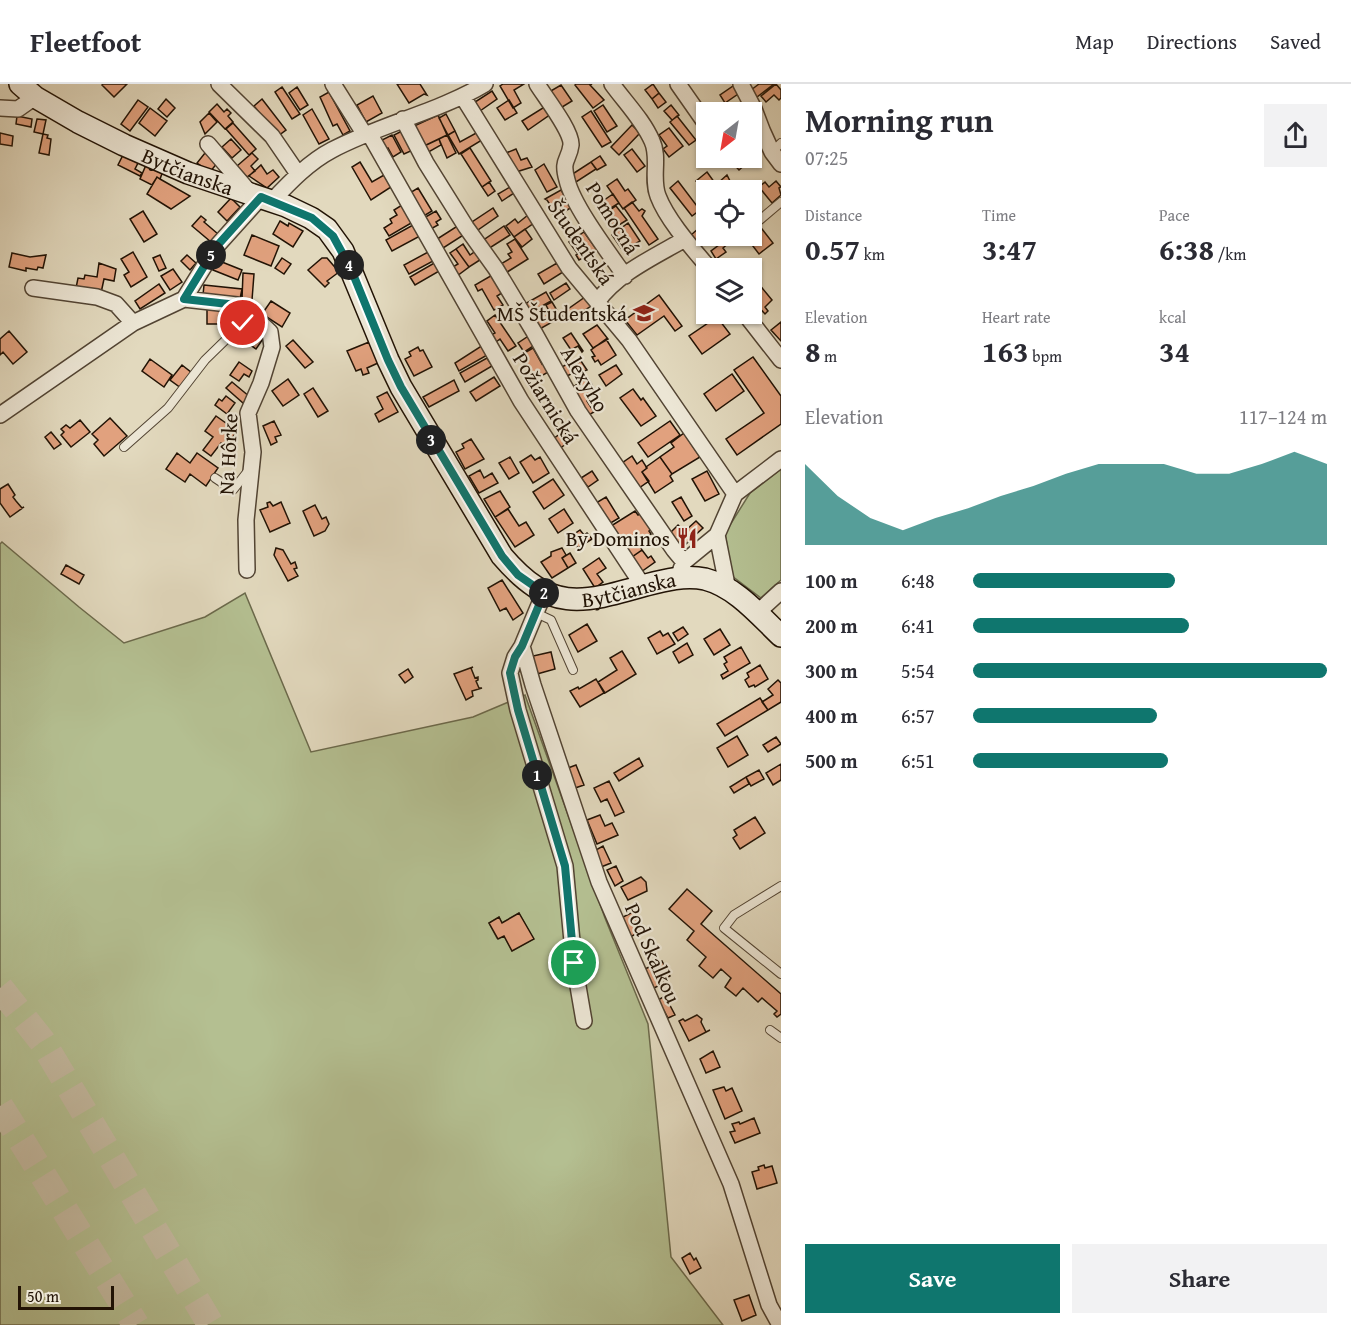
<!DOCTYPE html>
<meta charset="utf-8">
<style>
body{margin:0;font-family:"Gentium Book Plus",serif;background:#f2f2f3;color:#2b2b33;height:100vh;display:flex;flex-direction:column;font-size:22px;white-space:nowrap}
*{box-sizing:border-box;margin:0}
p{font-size:20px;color:#7c7c81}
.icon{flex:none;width:33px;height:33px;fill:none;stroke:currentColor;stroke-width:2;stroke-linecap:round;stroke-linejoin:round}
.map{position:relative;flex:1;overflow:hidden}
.panel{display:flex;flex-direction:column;background:#fff;width:570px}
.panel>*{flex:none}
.needle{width:39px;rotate:211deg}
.buttons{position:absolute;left:696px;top:18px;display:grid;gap:12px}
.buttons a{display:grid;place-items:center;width:66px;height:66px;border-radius:0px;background:#fff;box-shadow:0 2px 4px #0004;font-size:30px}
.scale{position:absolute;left:18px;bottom:15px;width:96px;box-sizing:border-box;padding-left:6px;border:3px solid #221305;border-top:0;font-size:16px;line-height:21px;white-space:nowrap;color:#221305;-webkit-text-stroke:4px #ece6d5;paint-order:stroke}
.pin{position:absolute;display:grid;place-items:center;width:51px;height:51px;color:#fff;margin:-26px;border:3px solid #fff;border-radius:50%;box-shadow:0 2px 6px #0007}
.km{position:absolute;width:30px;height:30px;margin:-15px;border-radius:50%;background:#222;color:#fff;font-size:16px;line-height:30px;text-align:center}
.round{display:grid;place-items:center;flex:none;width:63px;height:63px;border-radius:0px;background:#f2f2f3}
.summary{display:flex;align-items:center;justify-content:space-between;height:102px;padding:0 24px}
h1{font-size:33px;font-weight:700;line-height:45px}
.stats{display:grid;grid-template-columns:repeat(3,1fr);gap:9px;height:102px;padding:6px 24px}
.stats div{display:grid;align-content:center}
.stats b{font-size:30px;font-weight:700}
.stats small{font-size:16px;font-weight:400}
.stats p{font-size:16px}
.chart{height:168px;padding:12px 24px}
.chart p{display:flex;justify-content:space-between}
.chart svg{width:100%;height:108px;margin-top:6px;fill:#0f766e;opacity:.7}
.action{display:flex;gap:12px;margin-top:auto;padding:12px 24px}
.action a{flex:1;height:69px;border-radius:0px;background:#0f766e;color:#fff;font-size:24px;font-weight:700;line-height:69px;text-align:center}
.action a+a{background:#f2f2f3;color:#2b2b33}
ul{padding:0 24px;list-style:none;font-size:20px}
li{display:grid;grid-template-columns:96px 72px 1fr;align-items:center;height:45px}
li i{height:15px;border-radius:8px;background:#0f766e}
header{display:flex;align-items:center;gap:36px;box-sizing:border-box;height:84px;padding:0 30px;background:#fff;border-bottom:2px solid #e1e1e2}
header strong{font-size:28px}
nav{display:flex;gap:33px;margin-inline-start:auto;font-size:21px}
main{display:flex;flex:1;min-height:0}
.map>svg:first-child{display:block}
</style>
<header>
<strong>Fleetfoot</strong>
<nav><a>Map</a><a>Directions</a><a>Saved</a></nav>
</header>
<main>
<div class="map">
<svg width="781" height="1241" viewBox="0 0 781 1241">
<rect width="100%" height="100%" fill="#e2d9be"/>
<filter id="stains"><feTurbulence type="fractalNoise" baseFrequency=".00333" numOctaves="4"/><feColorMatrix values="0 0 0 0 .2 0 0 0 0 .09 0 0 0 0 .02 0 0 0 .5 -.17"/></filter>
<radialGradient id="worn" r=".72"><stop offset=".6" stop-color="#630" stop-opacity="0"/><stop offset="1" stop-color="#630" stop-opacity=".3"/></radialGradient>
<path fill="#b4bf91" stroke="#6b694b" stroke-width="1.5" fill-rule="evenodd" d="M781,385V496L761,514L732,492L725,449L750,409Z
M2,458L79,523L124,559L205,533L245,509L311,668L473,633L525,611L605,834L648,940L671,1173L723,1241H0V460ZM519,829L533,855L512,867L504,852L497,854L489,839L499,833L502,839Z"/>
<path fill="#e1a17e" stroke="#221305" stroke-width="1.5" d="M103,0H127L114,13L102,1Z
M397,0H420L427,11L424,10L409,19Z
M503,0H524L514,6L521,19L513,24L500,2Z
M576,0H592L590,1L604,16L593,24L575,1Z
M653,0L659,9L652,15L645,6Z
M736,0L741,8L725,19L720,11Z
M759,0H774L757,13L751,6Z
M776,0L781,6V14L779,16L774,11L766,18L761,12Z
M561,1L572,17L559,25L549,8Z
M282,3L300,30L292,35L275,8Z
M297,3L308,21L300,26L289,9Z
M492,7L497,15L480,27L475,18Z
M329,8L350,47L343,51L337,40L333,42L320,13Z
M659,9L666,18L658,24L652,15Z
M373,12L382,29L366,38L357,21Z
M166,15L175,24L167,33L158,25Z
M262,15L286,46L278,52L254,22Z
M138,16L148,23L130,47L121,40Z
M509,16L517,29L505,36L497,24Z
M217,20L224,28L227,25L231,29L228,32L233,38L225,45L209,28Z
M603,21L617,42L607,48L594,27Z
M671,21L679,31L672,36L664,27Z
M546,22L551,30L528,46L522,37Z
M150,24L167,37L155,52L139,39Z
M312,25L329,55L319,60L303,31Z
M591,27L611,58L602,63L582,33Z
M209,29L217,38L205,50L200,38Z
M446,30L455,47L448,51L439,34Z
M438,31L447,51L422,63L412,43Z
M17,32L32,35L31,43L16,40Z
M677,32L696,56L689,61L670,38Z
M37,35L46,36L43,50L34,48Z
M233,39L256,65L249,71L226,45Z
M632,41L640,49L619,71L611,63Z
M669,44L683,62L669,73L663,65L667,62L659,51Z
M402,47L413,66L404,70L394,51Z
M455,47L460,58L478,48L482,56L459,70L448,51Z
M0,49L13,52L12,62L0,60Z
M43,50L48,51L47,54L51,55L49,71L39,69Z
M392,51L401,68L393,73L388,64L384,66L380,57Z
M447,51L456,69L447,74L439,55Z
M231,55L241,66L232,74L222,63Z
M439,55L441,61L425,70L422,63Z
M470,64L491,97L482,103L461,70Z
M516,65L521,76L527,74L532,83L516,88L506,69Z
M632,65L645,82L637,88L624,71Z
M752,67L755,72L739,86L728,74H752Z
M205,69L218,78L210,88L197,79Z
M252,69L258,75L251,82L255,87L247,93L237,82Z
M123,71L138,79L135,85L142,89L140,92L118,81Z
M600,72L606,81L597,86L591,78Z
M360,78L372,98L384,91L391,103L371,116L352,83Z
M591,78L596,85L576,98L571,91Z
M544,80L557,103L547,108L535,86Z
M146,81L163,87L160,95L157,93L152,101L140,95Z
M261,81L267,90L273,86L279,93L267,104L249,92Z
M707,88L715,99L705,107L696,97Z
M727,91L731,99L729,100L735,106H724L718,99Z
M157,93L160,95L190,112L171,125L147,110Z
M617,95L625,107L628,105L636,116L623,125L607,102Z
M678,97L700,126L692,132L670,104Z
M776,97L781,103L779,104L781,111L772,119L759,103L765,98L769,103Z
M489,98L495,107L488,112L482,103Z
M510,103L514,109L502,117L498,110Z
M418,104L432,127L422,133L408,110Z
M561,106L572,123L556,133L551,128V122L547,116L545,115Z
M613,110L619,119L603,129L597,121Z
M231,114L240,123L227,137L218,128Z
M632,118L639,127L642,125L645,127L642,132L658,155L649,161L624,124Z
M402,121L413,138L389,152L384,144L392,139L390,135L397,131L394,126Z
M616,122L627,136L614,144L604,130Z
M493,124L498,132L475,148L469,140Z
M143,127L157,150L144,158L130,135Z
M436,127L441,135L436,138L438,141L429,146L422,135Z
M528,131L534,139L514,153L506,142L515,135L518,139Z
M201,132L206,136L204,138L218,150L211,158L192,142Z
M280,137L288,142L289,139L303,147L293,163L273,150Z
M706,138V151L697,159L691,151Z
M628,139L640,157L632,162L629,158L621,164L612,151Z
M413,141L420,152L392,167L386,156Z
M459,141L465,150L440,166L434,157Z
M504,142L510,151L488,165L482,157Z
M525,145L532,155L522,163L514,153Z
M762,145L773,159L759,170L746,153L752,152V146L755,150Z
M584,148L597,166L579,176L576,171L578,170L569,158Z
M252,151L279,162L271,182L244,171Z
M515,155L528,175L504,190L499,181L511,174L508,170L512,168L507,160Z
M727,155L730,158L723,164L726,168L716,175L711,167Z
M463,160L470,171L477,166L483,174L469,183L456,165Z
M456,165L469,183L457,192L451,184L458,180L450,169Z
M430,167L435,176L409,190L404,181Z
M133,168L147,193L131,203L124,191L129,188L121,175Z
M12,169L30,173L46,171L43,184L38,183L37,186L26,184V187L9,183Z
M160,171L166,184L159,187L153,174Z
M187,171L196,179L190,186L181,177Z
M282,174L291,180L284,190L275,184Z
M322,174H327L339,188L327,197L329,199L325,203L308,186Z
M217,176L242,186L238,196L213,186Z
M436,178L441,186L415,201L410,193Z
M99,179L116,185L114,197L104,195L101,209L76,204L78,194L84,195L85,191L97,193Z
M557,179L563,188L544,200L538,190Z
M173,185L182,198L170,206L161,192Z
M243,189L254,190L252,216L242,215Z
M494,190L505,207L497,212L503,221L494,226L482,205L478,207L475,201Z
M566,199L570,205L554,216L550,209Z
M758,199L772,216L765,223L768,227L765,230L755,219L753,221L752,219V204Z
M159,200L165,209L140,225L135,217Z
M204,201L242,205L240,215L203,211Z
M546,208L551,217L528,230L523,221Z
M659,211L682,242L675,247L664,232L637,251L625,236Z
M585,213L591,222L567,238L561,230Z
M271,217L290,229L282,243L262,230Z
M552,218L561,233L538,246L533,238L539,235L537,231L548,225L546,221Z
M207,222H221V240H207Z
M495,231L516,262L508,267L500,255L496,258L491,251L495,249L487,237Z
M717,233L730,250L702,270L689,252Z
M781,238V257L771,246Z
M597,241L608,255L593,264L583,250Z
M255,245L265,252L256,265L245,257Z
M9,247L27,268L13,280L3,268L0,271V255Z
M571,249L583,267L582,268L578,262L571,266L563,254Z
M530,251L536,260L524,268L518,259Z
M606,255L616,271L601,281L598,276L595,278L592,273L595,272L591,266Z
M293,256L313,278L305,284L286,262Z
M369,258L378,279L367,284L369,289L363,291L361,285L356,287L347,267Z
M483,261L489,270L459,287L455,279Z
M418,263L420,267L423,266L432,283L414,292L405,275L411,272L409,268Z
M533,264L542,280L544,278L550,287L536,295L521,271Z
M753,273L781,312V340L737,371L726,355L764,329L734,286Z
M487,274L492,282L465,298L460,289Z
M150,275L172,291L164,303L142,287Z
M573,277L575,281L581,277L587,286L582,288L580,284L577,289H573L563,294L558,285Z
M239,278L252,287L249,293L244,290L239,297L230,291Z
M182,281L192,289L181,304L170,296Z
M616,281L622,290L606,302L599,291Z
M732,290L744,307L716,327L704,310Z
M494,293L500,302L476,317L470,308Z
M588,294L598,311L587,317L594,328L585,333L569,305Z
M288,295L299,311L283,322L272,307Z
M454,296L459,307L429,323L423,313Z
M232,298L250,313L243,319L226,304Z
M313,304L328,327L318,333L304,310Z
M633,305L641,316L643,314L656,332L641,342L620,314Z
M387,308L398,328L379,338L375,330L383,325L377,313Z
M226,312L235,319L227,330L215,321L219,315L222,317Z
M216,332L237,347L226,363L221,359L211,372L203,366L213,353L205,347Z
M110,334L127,352L104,372L94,360L98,356L92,350Z
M80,336L90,348L71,363L61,351L64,348L61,345L66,341L70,344Z
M274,337L281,351L275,353L277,358L271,361L263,342Z
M670,337L680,351L648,373L638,359Z
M564,347L570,357L559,365L553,355Z
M51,348L61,360L54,365L45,353Z
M684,349L700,373L672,390L660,373L674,363L671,359Z
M471,355L484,375L465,385L456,368L464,364L462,360Z
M177,369L190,379L197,369L218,384L206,402L190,390L185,398L166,385Z
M531,371L535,376L540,373L549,389L533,399L520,378Z
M632,372L637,380L642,376L647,384L642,388L649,397L639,404L622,379Z
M510,373L519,389L509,395L499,379Z
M660,373L672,390L670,392L673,397L655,409L642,388L647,384L646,383Z
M480,386L484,394L492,389L498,399L479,409L469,392Z
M592,387L598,396L588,403L581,394Z
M707,387L719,410L705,417L692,395Z
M553,395L564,411L544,425L533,408Z
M8,400L15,411L13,413L16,417L22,424L24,423L10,433L0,419V405Z
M500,407L510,423L495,433L484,415Z
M606,413L619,434L609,440L596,419Z
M681,413L692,432L684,437L672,418Z
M270,418L273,422L281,418L290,439L270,448L260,426L268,423L267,419Z
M315,421L322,435L326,433L329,440L325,447L314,452L303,427Z
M508,425L519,442L526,438L534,451L515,463L495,433Z
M564,425L573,439L558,449L549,435Z
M635,427L638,431L642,429L652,444L649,447L651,450L638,459L642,466L632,473L611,442Z
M696,437L703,444L692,454L685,447Z
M678,441L691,455L681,465L668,451Z
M580,446L584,451L587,449L592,455L578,464L570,453Z
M276,464L283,466L291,480L295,478L297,484L294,485L298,492L288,497L274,471Z
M562,464L566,471L562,474L568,484L552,494L541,478L551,472V468Z
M642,466L648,474L651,472L655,478L641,488L632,473Z
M570,469L576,479L568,484L562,474Z
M599,474L606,484L597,490L603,498L595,504L583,485Z
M66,481L84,491L79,500L61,490Z
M502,496L523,529L513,536L506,524L500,527L488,504Z
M587,540L597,557L578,568L569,551Z
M683,543L688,550L678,557L673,549Z
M720,545L730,561L714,571L704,555Z
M660,547L663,552L668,549L675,560L657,570L648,554Z
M687,559L693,571L679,579L673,568Z
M741,563L750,579L723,595L721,591L728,587L724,580L727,578L724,573Z
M622,567L636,590L605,609L598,598L617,586L610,574Z
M551,568L555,585L537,590L533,572Z
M760,581L768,595L755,603L754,601L749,603L745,596L749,593L747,589Z
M473,583L471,584L475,594L478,593V596L476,597L479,604H482L472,607L473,612L466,616L454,590Z
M408,585L413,593L405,599L399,591Z
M596,595L604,609L580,623L570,607L578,603L579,605Z
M778,596L781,599V618L768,626L762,618L773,611L768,605Z
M760,614L768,626L725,652L717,640Z
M737,652L748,671L728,683L717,664Z
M776,653L781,660L768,668L763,661Z
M639,674L643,682L619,697L614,689Z
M781,680V696L773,701L766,689Z
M576,681L584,701L575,704L568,684Z
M759,686L764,695L751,702L746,693Z
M746,693L749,700L734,709L730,703Z
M609,697L624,728L615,732L607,715L601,718L594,704Z
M600,731L605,742L612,739L618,751L597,760L587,736Z
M755,733L765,749L740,765L733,754L737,751L734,746Z
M603,762L611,779L601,783L594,767Z
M616,782L623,797L615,802L607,786Z
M641,793L646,798L647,807L628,816L621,803Z
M687,805L712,827L701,840L781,910V930L777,933L774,930L777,927L762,914L758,918L743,904L736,912L725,903L731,894L721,885L713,894L699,882L706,873L687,856L694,847L669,825Z
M635,827L644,846L630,853L621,834Z
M519,829L534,855L512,867L504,852L498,855L489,839L499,833L502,839Z
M662,877L670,892L663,896L664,899L654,904L651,898L648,899L645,885Z
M665,912L675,931L668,934L658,916Z
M697,931L702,935L701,938L706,948L710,946L689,957L679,937L683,935L685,937Z
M713,967L720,983L706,989L700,975Z
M724,1003L726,1007L732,1004L742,1027L725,1035L713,1006Z
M754,1034L760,1049L735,1059L730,1048L735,1047L732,1040L739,1038L740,1040Z
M764,1081L765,1084L772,1082L777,1099L757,1105L752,1088L759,1086L758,1083Z
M690,1169L694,1176L696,1174L701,1184L690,1190L682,1174Z
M749,1211L756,1231L742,1237L734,1216Z"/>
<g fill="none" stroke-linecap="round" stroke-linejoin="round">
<path stroke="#c5bba2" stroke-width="27" stroke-dasharray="27 14" stroke-linecap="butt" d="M0,904L42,957L211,1241
M0,1022L136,1241"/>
<defs>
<path id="service" d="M772,68L781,59
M755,140L781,118
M124,363L168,324L205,276L243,239L250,229
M215,394L233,406L248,387
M536,529L551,536L573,586
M781,802L734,831L724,844L781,890
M770,946L781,954"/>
<path id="minor" d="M219,0L272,52L298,90
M333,0L365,51
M537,0C545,13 572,47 571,61C569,77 561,75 567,96C573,122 609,169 625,192
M612,0C625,18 643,36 652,57C660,74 651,94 658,112C667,136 693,165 709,184
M678,0L706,40
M741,0L754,25L762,46
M463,13L569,184L629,256L735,410
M0,24L18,25L35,13
M403,35L426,79L466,143L496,185L534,248L578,327L674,466L684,478
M752,48L762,46L772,68L781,80
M369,49L521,317L643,502
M208,60L251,110
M272,117C290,98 309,78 332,66C381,40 438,28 485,0
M33,204L97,213L116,220L133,239
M184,215L237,221L250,229L270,248L272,263L261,299L248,329L253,368L246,436L247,486
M597,218C618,189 654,173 685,155
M745,230L781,276
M0,331L133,239L184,215L216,163L261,113
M681,485L684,478L717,451
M728,506L717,451L735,410L781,375
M544,509L522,562L515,573L510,589L518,626L565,782L574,879L584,937
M757,529L781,507
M522,562L533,601L599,798L731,1100L769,1221L780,1241"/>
<g id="secondary">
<path id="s1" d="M20,0L35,13L78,38L124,61L188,89L286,122L311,134L327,145L343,167L388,276L401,303L502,472C550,528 580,520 646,501C665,496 685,491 705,495C736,503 759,531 781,552"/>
</g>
</defs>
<use href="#service" stroke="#524433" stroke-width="10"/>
<use href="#minor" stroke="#524433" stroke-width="18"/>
<use href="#secondary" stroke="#221305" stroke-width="24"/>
<use href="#service" stroke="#ece6d5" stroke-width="8"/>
<use href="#minor" stroke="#ece6d5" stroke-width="15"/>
<use href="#secondary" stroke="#ece6d5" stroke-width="21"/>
</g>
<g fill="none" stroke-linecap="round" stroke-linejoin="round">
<defs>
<path id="route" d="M243,239L250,228L237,221L184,215L216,163L261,113L312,134L333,152L351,185L388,276L401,303L502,472L518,491L544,509L522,562L515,573L510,589L518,626L565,782L574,879"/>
</defs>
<use href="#route" stroke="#fff" stroke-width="12"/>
<use href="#route" stroke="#0f766e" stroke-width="8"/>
</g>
<defs>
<symbol id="school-bare" viewBox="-9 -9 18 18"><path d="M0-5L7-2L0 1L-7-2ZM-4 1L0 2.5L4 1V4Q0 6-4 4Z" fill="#8f2418" stroke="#ece6d5" stroke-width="2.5" paint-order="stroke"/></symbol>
<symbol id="restaurant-bare" viewBox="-9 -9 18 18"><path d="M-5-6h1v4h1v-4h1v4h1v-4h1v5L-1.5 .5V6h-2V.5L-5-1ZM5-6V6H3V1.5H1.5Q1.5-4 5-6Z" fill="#8f2418" stroke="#ece6d5" stroke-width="2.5" paint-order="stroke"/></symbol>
</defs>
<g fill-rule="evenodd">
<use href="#school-bare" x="629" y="214" width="30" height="30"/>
<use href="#restaurant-bare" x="672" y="439" width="30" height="30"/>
</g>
<g text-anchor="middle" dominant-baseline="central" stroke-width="4.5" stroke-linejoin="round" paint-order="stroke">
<g font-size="21" fill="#221305" stroke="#ece6d5">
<text stroke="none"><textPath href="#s1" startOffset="190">Bytčianska</textPath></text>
<text transform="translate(613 134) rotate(58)">Pomocná</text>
<text transform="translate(581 158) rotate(55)">Študentská</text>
<text transform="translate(585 295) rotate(59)">Alexyho</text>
<text transform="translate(546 314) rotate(58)">Požiarnická</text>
<text transform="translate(228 370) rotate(-87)">Na Hôrke</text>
<text stroke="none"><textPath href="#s1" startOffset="856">Bytčianska</textPath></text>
<text transform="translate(653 869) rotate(66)">Pod Skalkou</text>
</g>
<g font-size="21" fill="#221305" stroke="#ece6d5" text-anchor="end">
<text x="627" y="229">MŠ Študentská</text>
<text x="670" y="454">By Dominos</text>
</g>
</g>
<rect width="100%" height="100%" filter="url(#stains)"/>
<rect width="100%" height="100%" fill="url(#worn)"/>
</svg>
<div class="buttons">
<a><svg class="needle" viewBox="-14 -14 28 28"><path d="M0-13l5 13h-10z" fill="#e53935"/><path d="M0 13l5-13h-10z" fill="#7c7c81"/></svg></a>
<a><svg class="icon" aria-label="locate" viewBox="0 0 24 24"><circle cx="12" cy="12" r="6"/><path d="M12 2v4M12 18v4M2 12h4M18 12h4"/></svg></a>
<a><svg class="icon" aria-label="layers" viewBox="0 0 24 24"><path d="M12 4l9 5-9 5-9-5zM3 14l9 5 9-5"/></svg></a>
</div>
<div class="scale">50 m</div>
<div class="pin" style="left:574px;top:879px;background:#1e9e55"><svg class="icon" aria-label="arrive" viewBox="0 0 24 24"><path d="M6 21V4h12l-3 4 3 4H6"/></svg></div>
<div class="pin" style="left:243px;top:239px;background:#d93025"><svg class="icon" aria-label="check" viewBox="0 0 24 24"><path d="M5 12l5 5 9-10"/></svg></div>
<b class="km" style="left:537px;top:691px">1</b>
<b class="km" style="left:544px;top:509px">2</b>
<b class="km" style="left:431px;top:356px">3</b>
<b class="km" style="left:349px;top:181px">4</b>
<b class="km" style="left:211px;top:171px">5</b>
</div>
<section class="panel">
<div class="summary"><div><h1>Morning run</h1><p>07:25</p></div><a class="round"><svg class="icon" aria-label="share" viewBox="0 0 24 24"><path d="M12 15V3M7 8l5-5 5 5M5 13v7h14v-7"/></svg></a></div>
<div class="stats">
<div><p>Distance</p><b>0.57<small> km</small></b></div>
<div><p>Time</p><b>3:47</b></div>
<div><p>Pace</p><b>6:38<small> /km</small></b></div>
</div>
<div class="stats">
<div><p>Elevation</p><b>8<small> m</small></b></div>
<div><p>Heart rate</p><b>163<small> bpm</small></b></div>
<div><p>kcal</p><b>34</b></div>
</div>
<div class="chart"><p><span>Elevation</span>117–124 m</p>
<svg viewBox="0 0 160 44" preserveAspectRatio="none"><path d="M0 44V11L10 24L20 33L30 38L40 33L50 29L60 24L70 20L80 15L90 11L100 11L110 11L120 15L130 15L140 11L150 6L160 11V44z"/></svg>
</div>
<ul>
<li><b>100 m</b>6:48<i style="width:57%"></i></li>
<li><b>200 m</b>6:41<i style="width:61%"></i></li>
<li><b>300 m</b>5:54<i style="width:100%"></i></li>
<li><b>400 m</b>6:57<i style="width:52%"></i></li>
<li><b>500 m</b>6:51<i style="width:55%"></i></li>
</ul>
<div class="action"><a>Save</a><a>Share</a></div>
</section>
</main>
